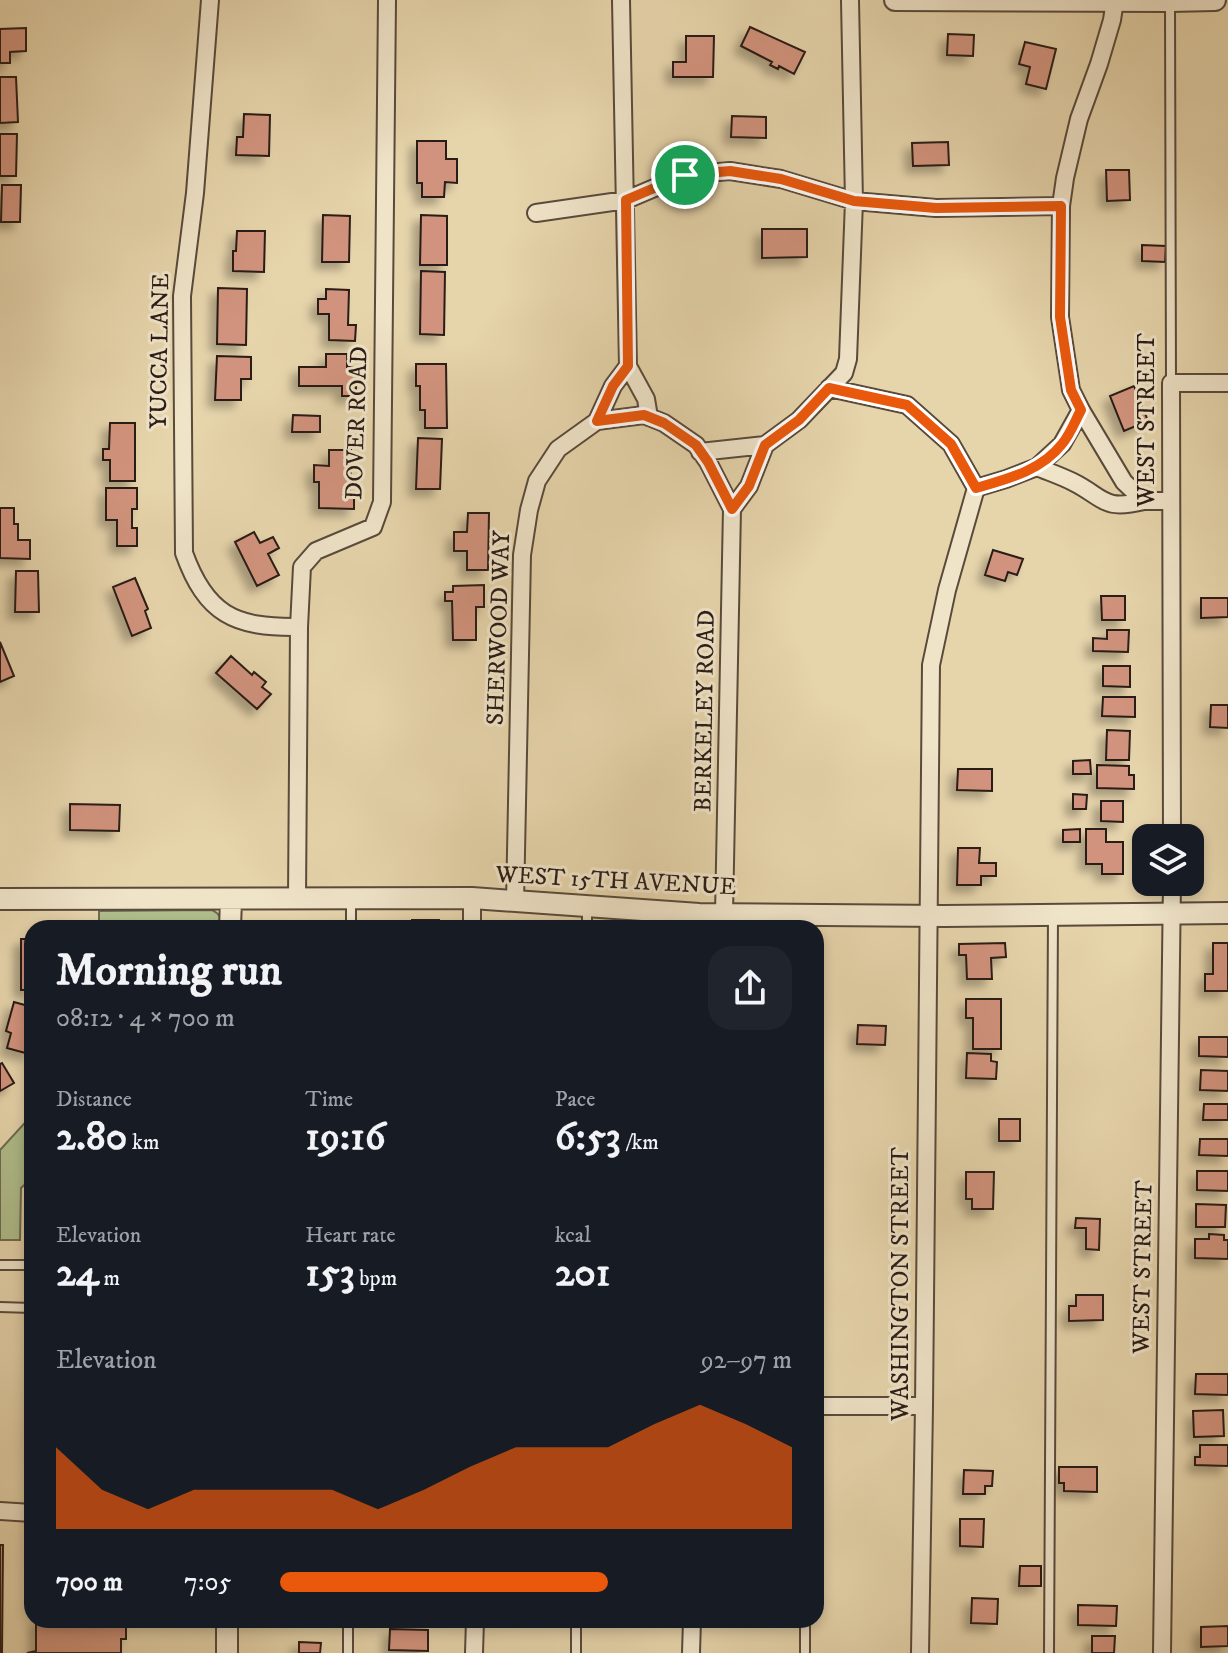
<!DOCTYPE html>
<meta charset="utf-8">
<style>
body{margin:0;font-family:"IM FELL DW Pica",serif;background:#20242c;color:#f1f3f6;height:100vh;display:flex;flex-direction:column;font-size:30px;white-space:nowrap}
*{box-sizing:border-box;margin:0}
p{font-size:26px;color:#9ea1a6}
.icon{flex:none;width:44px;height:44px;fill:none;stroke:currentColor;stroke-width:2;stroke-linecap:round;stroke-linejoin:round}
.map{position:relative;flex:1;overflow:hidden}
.drawer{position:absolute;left:24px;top:920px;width:800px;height:708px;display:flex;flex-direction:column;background:#171b24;border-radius:24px;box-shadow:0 4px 12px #0003}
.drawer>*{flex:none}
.tools{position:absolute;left:1132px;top:824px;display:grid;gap:16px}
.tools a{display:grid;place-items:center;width:72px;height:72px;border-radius:16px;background:#171b24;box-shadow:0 4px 12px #0003;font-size:40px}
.pin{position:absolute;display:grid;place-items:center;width:68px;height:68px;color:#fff;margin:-34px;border:4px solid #fff;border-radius:50%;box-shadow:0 2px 8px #0007}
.round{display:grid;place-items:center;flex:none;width:84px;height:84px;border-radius:24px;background:#20242c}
.summary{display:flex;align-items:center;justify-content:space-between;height:136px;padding:0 32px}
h1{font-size:44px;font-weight:800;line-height:60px}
.metrics{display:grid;grid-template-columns:repeat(3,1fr);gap:12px;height:136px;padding:8px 32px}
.metrics div{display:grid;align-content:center}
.metrics b{font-size:40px;font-weight:800}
.metrics small{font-size:22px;font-weight:400}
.metrics p{font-size:22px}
.chart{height:224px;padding:16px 32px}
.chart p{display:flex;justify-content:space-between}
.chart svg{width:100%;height:144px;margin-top:8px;fill:#ea580c;opacity:.7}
ul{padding:0 32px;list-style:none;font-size:26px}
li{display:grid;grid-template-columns:128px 96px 1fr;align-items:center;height:60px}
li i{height:20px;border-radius:10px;background:#ea580c}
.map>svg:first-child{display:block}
</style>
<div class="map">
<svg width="1228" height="1653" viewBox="0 0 1228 1653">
<defs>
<filter id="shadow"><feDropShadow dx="-7" dy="7" stdDeviation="4" flood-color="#0004"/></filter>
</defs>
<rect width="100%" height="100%" fill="#e6d4ab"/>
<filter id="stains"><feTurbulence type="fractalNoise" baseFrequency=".0025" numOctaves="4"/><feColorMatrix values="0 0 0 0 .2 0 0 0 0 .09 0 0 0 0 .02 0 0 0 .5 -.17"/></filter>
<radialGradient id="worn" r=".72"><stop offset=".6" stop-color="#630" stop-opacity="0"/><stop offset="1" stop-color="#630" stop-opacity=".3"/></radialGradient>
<path fill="#b0be8c" stroke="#6d6d51" stroke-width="2" d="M212,910C221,914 221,920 223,928H99V911Z
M32,1115V1178L21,1188L20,1240H0V1150Z"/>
<path fill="#d1937d" stroke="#2a1c16" stroke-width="2" filter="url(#shadow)" d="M750,27L805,52L794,74L779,66L778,69L770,65L772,62L741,46Z
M26,28V51L10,52V63H0V29Z
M948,34L974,35L973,56L947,55Z
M686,36H714L713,77H673V62H686Z
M1025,42L1056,49L1046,89L1026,84L1030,67L1019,64Z
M0,77H16L18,122L0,123Z
M244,114L270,115L269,156L236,155L237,137H243Z
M732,116L766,117V138L731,137Z
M0,134H17L16,176H0Z
M417,141H446V159H457V183L445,182L444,197H422V183H417Z
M948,142L949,165L913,166L912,143Z
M1106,170H1129L1130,200L1107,201Z
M2,185H21L20,222H1Z
M323,215L350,216L349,262H322Z
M421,215L447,216V265H420Z
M762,229H807V257L762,258Z
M237,231H265L264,272L233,271V251H236Z
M1142,245L1166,246L1165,262L1142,261Z
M421,271L445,272L444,335L420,334Z
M218,288L247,289L246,345L217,344Z
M326,289L349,290L348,325H356L355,341L329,340V314H318V299H326Z
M326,354H347V367H356V396H342V386H299V367H326Z
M217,356L251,357V379H241V400H215Z
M416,364H446L447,428H425V410H420V386H416Z
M1134,386L1148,421L1124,431L1110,396Z
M293,415L320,416V432H292Z
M110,423H135V481H110V460H103V449H109Z
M418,438L442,439L440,489H416Z
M329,450H351L350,493H354V509L319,508V482H314V465L329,466Z
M106,488H137V509H132V528H137V546H117V520H106Z
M0,508H14V524H18V540H30V559L0,558Z
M468,513H489L488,570H467V551H454V532H467Z
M254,532L260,543L273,537L279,548L268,554L279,575L257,586L235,542Z
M993,550L1023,559L1017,575L1008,572L1005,581L985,575Z
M16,571H38L39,612H15Z
M135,578L148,609L145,611L151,628L132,636L113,587Z
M484,585V607H476V640H453L452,601H445V592H453V586Z
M1101,596H1125V620H1102Z
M1201,598H1228V617L1201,618Z
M1107,630H1129L1128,652L1093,651V638L1107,639Z
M0,642L14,676L0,682Z
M231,656L252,675L254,672L266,682L262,687L271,694L257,709L216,673Z
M1103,666H1130V687L1103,686Z
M1103,697H1135V717L1102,716Z
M1211,705H1228V728L1210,727Z
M1107,730L1130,731L1129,760H1106Z
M1090,760L1091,774H1073V761Z
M1097,765L1129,766V775H1134V789L1097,788Z
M958,769H992V791L957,790Z
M1073,794L1087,795L1086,809H1073Z
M1101,801H1123V822L1101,821Z
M70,804L120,805L119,831L70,830Z
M1080,829V842H1063V830Z
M1086,829H1106V842H1123V874H1102V864H1086Z
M958,848H980L979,863H996V876H981V885H957Z
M412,920H439V928H412Z
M21,939H32V990H21Z
M1005,943L1006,957L991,958L992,979H967L966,955H959V944Z
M1213,943H1228V991H1205V974H1213Z
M966,999H1001V1049H973V1018H966Z
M14,1002L32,1007V1041L29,1054L7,1048L11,1033L6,1031Z
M858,1025L886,1026L885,1045L857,1044Z
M1199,1037H1228V1057L1199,1056Z
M967,1053L991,1054V1061L997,1062L996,1079L966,1078Z
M2,1063L14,1083L0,1091V1064Z
M1201,1070L1228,1071V1091L1200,1090Z
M1204,1104H1228V1120H1203Z
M999,1119H1020V1141H999Z
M1200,1139H1228V1156L1199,1155Z
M1197,1171H1228V1191L1197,1190Z
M966,1172H994L993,1209H972V1199H966Z
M1196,1204L1226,1205L1225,1227H1196Z
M1076,1218L1100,1219L1099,1250L1086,1249V1228H1075Z
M1209,1234L1224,1235V1240H1228V1259L1195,1258V1239H1209Z
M1076,1295H1103V1320L1069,1321V1306H1076Z
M1196,1374H1228V1395L1195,1394Z
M1223,1410L1224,1436L1194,1437L1193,1411Z
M1200,1445H1228V1466L1195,1465V1457H1200Z
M1059,1467H1097V1492L1064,1491V1483H1059Z
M964,1470L993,1471L992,1486H985V1494H963Z
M960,1519H984L983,1547L960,1546Z
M0,1545H3L2,1653H0Z
M1020,1566H1041V1586H1019Z
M972,1598L998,1599L997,1624L971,1623Z
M1078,1605L1117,1606L1116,1626L1078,1625Z
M36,1620H126V1639H121V1653H27L36,1651Z
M1228,1626V1646L1201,1647V1627Z
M390,1629L428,1630V1651L389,1650Z
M1092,1636H1115L1114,1653H1092Z
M299,1642L321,1643L320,1653H299Z"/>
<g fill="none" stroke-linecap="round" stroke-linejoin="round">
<defs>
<path id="service" d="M1170,3L1171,383
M351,928V900
M587,928V908
M0,1265H32
M0,1307L32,1308
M348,1653V1620
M576,1653V1620
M805,1653V1620
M1049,1653L1053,915"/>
<path id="minor" d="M210,0L195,193L182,296L184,553C206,614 234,628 299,627
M621,0L628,366L646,399L649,417
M1115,0L1112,20L1099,64L1079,119L1065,178L1061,206L1060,317L1071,390L1081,410L1124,482L1144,501H1171
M536,213L626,200L685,175L730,171L781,179L854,201L936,208L1061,206
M829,388L907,405L951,444L976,488
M597,421L613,386L628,366
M700,452L765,445
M1037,467L1062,444L1081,410
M976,488L1006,479L1037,467C1049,472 1061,476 1073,482C1105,498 1102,511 1144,501
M732,509L749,486L765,445L799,420L844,373L848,359L854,201L850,0
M1172,838L1171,383H1228
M472,898V928
M297,899L299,627L302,567L316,551L373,527L382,502L387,0
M515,902L522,555L529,510L537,481L558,449L597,421L644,415L664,423L696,445L708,462L732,509L724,914
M816,1406H924
M0,1511L32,1513
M474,1653L475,1620
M691,1653L692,1620
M920,1653L924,1406L931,665L947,590L976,488
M1162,1653L1172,882"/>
<path id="tertiary" d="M895,0L1170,1L1215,0
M0,899L472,898L699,914L944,916L1228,913
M230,928L231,899
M227,1653V1620"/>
</defs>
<use href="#service" stroke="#594a3b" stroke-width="12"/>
<use href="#minor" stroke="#594a3b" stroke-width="20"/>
<use href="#tertiary" stroke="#594a3b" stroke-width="24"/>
<use href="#service" stroke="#efe3c8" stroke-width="8"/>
<use href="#minor" stroke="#efe3c8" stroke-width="16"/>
<use href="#tertiary" stroke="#efe3c8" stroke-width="20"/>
</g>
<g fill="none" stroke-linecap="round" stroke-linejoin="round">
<defs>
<path id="route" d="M730,171L781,179L854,201L936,208L1061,206L1060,317L1071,390L1081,410C1075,421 1070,435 1062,444C1041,471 1007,479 976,488L951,444L907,405L829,388L799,420L765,445L749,486L732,509L708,462L696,445L664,423L644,415L597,421L613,386L628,366L626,200L685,175Z"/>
</defs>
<use href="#route" stroke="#fff" stroke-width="16"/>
<use href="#route" stroke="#ea580c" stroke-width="10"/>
</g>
<g text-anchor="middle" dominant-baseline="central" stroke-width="6" stroke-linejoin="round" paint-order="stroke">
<g font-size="24" fill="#2a1c16" stroke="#efe3c8">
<text transform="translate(160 351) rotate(-89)">YUCCA LANE</text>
<text transform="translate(1147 420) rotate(-90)">WEST STREET</text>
<text transform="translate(357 423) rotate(-88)">DOVER ROAD</text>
<text transform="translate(499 628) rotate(-88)">SHERWOOD WAY</text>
<text transform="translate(705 711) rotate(-89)">BERKELEY ROAD</text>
<text transform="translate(616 881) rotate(3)">WEST 15TH AVENUE</text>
<text transform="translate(1143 1267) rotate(-89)">WEST STREET</text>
<text transform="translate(901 1284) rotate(-90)">WASHINGTON STREET</text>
</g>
</g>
<rect width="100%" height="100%" filter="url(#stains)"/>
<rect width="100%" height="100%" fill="url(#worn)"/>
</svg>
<div class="tools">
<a><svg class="icon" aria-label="layers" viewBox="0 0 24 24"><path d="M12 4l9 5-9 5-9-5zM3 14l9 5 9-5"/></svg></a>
</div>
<div class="pin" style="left:685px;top:175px;background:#1e9e55"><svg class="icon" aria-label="arrive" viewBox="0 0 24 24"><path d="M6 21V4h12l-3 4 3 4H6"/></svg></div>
<section class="drawer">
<div class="summary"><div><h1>Morning run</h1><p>08:12 · 4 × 700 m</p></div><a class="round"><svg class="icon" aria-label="share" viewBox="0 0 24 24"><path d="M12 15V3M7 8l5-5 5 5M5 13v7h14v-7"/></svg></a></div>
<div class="metrics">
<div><p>Distance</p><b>2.80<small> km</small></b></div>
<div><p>Time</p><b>19:16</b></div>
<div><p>Pace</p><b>6:53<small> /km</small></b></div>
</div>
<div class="metrics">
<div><p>Elevation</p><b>24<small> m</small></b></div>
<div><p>Heart rate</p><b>153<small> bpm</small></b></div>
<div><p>kcal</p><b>201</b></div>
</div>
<div class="chart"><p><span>Elevation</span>92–97 m</p>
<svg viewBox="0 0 160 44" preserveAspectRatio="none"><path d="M0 44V19L10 32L20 38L30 32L40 32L50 32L60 32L70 38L80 32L90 25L100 19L110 19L120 19L130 12L140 6L150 12L160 19V44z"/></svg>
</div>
<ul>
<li><b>700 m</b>7:05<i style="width:64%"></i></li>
</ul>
</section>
</div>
